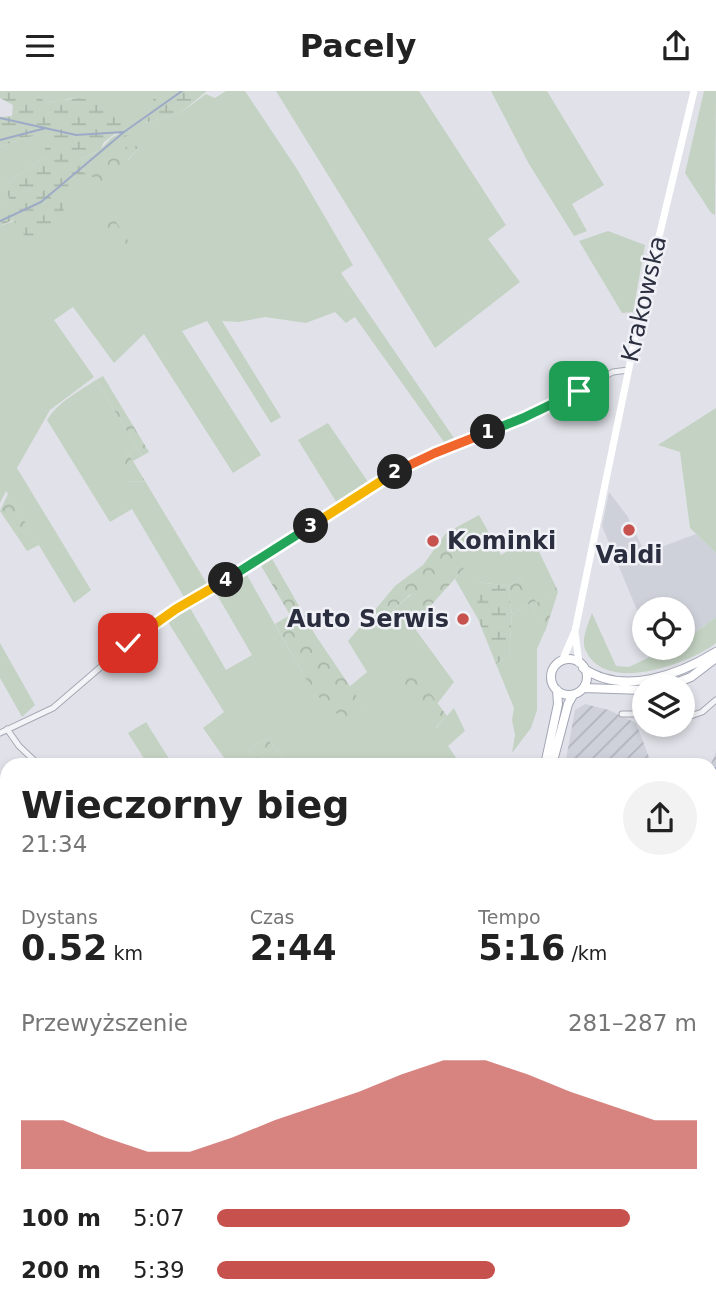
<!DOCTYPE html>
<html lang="pl">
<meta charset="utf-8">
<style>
body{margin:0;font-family:"DejaVu Sans",sans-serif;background:#f2f2f2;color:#222;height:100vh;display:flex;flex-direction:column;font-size:26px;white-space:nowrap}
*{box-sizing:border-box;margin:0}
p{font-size:23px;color:#767676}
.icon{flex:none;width:38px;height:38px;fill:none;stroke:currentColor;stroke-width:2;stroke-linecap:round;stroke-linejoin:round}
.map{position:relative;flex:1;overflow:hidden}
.details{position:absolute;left:0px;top:667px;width:718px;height:555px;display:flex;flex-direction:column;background:#fff;border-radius:21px 21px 0 0;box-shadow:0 4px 10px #0003}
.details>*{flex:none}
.buttons{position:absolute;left:632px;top:506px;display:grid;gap:14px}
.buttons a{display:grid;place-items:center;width:63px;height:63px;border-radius:50%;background:#fff;box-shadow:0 4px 10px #0003;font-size:35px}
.pin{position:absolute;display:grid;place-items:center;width:60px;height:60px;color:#fff;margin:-30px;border-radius:14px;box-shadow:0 4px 10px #0006}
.km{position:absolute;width:35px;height:35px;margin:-18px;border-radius:50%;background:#222;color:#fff;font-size:19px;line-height:35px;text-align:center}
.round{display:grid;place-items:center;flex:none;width:74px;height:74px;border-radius:37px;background:#f2f2f2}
.summary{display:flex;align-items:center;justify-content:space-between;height:119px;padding:0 21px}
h1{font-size:38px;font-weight:700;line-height:52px}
.metrics{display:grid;grid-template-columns:repeat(3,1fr);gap:10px;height:119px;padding:7px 21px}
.metrics div{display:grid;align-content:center}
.metrics b{font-size:35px;font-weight:700}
.metrics small{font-size:19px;font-weight:400}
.metrics p{font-size:19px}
.chart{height:196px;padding:14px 21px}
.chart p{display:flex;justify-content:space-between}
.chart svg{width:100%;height:126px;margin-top:7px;fill:#c7514c;opacity:.7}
ul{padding:0 21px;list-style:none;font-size:23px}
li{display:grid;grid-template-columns:112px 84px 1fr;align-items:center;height:52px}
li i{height:18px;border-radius:9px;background:#c7514c}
header{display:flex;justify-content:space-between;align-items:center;height:91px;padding:0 21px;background:#fff;font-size:32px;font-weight:700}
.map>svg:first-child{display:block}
</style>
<header><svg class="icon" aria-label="menu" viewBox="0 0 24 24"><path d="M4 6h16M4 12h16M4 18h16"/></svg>Pacely<svg class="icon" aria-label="share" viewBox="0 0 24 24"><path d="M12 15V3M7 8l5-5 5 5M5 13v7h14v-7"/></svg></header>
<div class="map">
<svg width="716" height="1221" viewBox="0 0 716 1221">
<defs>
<pattern id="industrial-furrows" width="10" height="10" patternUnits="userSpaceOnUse" patternTransform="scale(1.75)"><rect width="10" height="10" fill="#cfd1da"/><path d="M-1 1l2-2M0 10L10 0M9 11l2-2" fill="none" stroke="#b2b4bc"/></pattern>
<pattern id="forest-crowns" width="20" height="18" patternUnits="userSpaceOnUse" patternTransform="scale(1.75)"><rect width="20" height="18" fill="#c3d2c2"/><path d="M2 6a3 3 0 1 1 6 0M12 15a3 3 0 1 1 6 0" fill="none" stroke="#a8b5a8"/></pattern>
<pattern id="wetland-marsh" width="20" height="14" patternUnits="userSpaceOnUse" patternTransform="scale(1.75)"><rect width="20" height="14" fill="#c3d2c2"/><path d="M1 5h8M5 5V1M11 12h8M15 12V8" fill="none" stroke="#a8b5a8"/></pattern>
</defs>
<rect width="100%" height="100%" fill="#e1e2e9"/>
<path fill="#cfd1da" d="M609,401L628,426L645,462L696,443L716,462V526L688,547L683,545L682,518H644V536L602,435Z
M715,938L716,1034L711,1037L710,946Z"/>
<path fill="url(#industrial-furrows)" d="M585,613L609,619L636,632L652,674H568L566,668L575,619Z
M716,660V860L711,861L710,676Z
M716,1165V1221H627L638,1215L710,1214L711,1169Z"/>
<path fill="#c3d2c2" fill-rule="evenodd" d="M31,0H149L156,12L139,26L145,32L180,22L206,3L215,7L226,0H245L297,78L353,174L341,182L454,347L444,351L355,226L346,232L335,221L306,232L265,226L239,231L222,230L281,326L271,332L207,230L182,240L261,364L233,382L144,243L114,272L73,216L54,229L94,286L50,319L17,377L91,499L74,512L6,400L0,412V135L62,113L89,84L84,83L82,68C87,65 95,63 99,59C113,48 109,42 130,43L127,36L73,7L47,12ZM140,56L127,70L137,76L90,84Z
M276,0H419L506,134L488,148L520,191L435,257Z
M491,0H547L604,94L572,113L587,140L574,145L529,73Z
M704,0H716L715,124L711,122L685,82Z
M45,42V66L5,93L11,111L0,116V56L22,47Z
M608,140L645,154L633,221L622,222L579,150Z
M96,289L142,365L133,370L125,357L126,391L145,390L207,493L184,506L132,418L110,431L47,329C58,311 78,301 96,289Z
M716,317V462L690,437L680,361L658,354Z
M328,332L368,391L337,412L298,349Z
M479,424L501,464L532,446L556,496L537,513L520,487L508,495L478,491V528L455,488L469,471L462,450L446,442Z
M247,484L304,585L366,619L349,596L367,581L348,550L379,514L393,519L412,503L424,522L413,535L454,591L437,613L412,578L436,637L454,617L465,640L448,655L461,674H288L267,647L249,658L262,674H224L227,671L203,637L224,621L168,531L190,517L226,579L252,564L216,502Z
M531,512L545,540L546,537L537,558V619L531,637L512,662L515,644L512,629L514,617L496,573L509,565L512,523Z
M592,522L616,575L629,576L654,564L652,557L682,556L683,545L688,547L716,526V552C690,572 617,599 591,568C588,564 584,558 584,553C583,544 589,531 592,522Z
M0,552L35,614L22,626L0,587Z
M146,631L173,674H148L128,642Z
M0,735L7,747V786L0,790Z
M7,810V1060L0,1053V814Z
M715,866L716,940L713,939L711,946V867Z
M167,1215H224L228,1219L168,1221Z"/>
<path fill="url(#forest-crowns)" d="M141,55L127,69L138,76L107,98L90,84L126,56Z
M111,123L132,156L124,162L98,124Z
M103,285L149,361L142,365L96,289Z
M125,357L145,390L126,391L115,368Z
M8,403L39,454L27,460L0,420Z
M446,442L462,450L470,471L424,522L411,503L393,519L379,514L395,495L423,474Z
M271,466L316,545L366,619L351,630L327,617L304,585L275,533L290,524L260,473Z
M520,487L537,512L556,496L558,501L545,541L531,512L512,523L508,495Z
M412,577L447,625L435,637L399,587Z
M267,647L288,674H262L249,658Z
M395,1215V1214L446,1215L443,1221H413L408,1218L401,1221H382Z"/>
<path fill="url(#wetland-marsh)" d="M0,0H31L47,12C91,3 95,7 132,31L127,36L130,43L125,46L116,42L104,51L100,59L82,68L84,82L90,84L63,113L64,122L48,137L27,148L13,129L0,135V116L10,111L5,93L45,66V43L22,47L0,56V26L12,25L13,14L0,7Z
M149,0H207L180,22L145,32L138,26L155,12Z
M477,491L508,495L512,523L509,565L496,573L478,528Z"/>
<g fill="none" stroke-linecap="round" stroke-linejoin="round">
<path stroke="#9daac7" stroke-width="2" d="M0,27L76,44L123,41
M0,49L46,37
M0,130L41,111L124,41L182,0
M715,677L716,681
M710,872L716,870
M710,922L716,920
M710,1040L716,1038
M377,1221L390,1214"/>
<defs>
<path id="street" d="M622,623H636L644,629
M682,628L702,621L716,609
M663,634H664
M7,638L19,655L39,674
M0,642L53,617L145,538L383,388L435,362L523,327L613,281L628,279
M710,1073L716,1087
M710,1152L716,1148
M612,1221L621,1214"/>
<path id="primary" d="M551 586a18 18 0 1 1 36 0a18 18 0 1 1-36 0Z
M583,577C623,605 679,584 716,561
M668,595L691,586L716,567
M584,597L644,599
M545,674L558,613L557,599
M552,674L568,613L573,604
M510,1221L512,1214"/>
</defs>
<use href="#street" stroke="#a6a8b3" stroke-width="7"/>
<use href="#primary" stroke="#a1a5b4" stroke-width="10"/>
<use href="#street" stroke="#f3f4f7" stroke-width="5"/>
<path stroke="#fff" stroke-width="7" d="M575,542L579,572
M563,568L575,540L638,233L694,0
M0,1155L7,1160"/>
<use href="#primary" stroke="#fff" stroke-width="8"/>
</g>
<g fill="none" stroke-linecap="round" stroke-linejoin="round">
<defs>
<path id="split-1" d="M488,341L523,327L579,300"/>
<path id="split-2" d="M395,381L435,362L488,341"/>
<path id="split-3" d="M311,435L395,381"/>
<path id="split-4" d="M226,489L311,435"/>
<path id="split-5" d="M128,552L176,518L226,489"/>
</defs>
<use href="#split-1" stroke="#fff" stroke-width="14"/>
<use href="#split-2" stroke="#fff" stroke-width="14"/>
<use href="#split-3" stroke="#fff" stroke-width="14"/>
<use href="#split-4" stroke="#fff" stroke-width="14"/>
<use href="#split-5" stroke="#fff" stroke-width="14"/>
<use href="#split-1" stroke="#22a559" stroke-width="9"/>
<use href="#split-2" stroke="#f0652b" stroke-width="9"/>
<use href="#split-3" stroke="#f5b400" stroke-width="9"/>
<use href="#split-4" stroke="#22a559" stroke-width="9"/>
<use href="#split-5" stroke="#f5b400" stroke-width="9"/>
</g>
<g fill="#c7514c" stroke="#f0f1f6" stroke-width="2.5">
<circle cx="629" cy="439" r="7"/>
<circle cx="433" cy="450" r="7"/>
<circle cx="463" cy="528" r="7"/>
</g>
<g text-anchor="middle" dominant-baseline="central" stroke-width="5" stroke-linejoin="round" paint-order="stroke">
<g font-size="24" fill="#2a2e3f" stroke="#f0f1f6">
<text transform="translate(644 208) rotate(-77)">Krakowska</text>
</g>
<g font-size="24" font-weight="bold" fill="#2a2e3f" stroke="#f0f1f6" text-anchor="start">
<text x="447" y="450">Kominki</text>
<text x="629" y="464" text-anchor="middle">Valdi</text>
<text x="449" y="528" text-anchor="end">Auto Serwis</text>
</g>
</g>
</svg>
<div class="buttons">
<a><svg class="icon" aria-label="locate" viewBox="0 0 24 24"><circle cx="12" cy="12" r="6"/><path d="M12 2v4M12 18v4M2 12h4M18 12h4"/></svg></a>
<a><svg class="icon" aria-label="layers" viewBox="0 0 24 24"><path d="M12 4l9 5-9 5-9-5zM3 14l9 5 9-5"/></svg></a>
</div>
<div class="pin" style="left:579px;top:300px;background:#1e9e55"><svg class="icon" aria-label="arrive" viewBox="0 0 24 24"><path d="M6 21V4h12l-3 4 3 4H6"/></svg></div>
<div class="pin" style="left:128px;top:552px;background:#d93025"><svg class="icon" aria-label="check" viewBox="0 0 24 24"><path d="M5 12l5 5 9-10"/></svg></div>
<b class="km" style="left:488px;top:341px">1</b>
<b class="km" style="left:395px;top:381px">2</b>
<b class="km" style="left:311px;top:435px">3</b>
<b class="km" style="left:226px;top:489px">4</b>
<section class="details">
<div class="summary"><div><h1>Wieczorny bieg</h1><p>21:34</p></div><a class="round"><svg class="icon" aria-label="share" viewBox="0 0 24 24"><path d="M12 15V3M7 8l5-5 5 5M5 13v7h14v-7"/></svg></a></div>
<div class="metrics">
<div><p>Dystans</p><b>0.52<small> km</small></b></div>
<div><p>Czas</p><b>2:44</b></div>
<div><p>Tempo</p><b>5:16<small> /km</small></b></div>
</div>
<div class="chart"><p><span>Przewyższenie</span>281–287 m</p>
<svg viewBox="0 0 160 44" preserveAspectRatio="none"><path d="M0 44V27L10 27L20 33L30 38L40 38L50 33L60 27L70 22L80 17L90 11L100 6L110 6L120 11L130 17L140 22L150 27L160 27V44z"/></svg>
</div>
<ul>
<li><b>100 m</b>5:07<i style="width:86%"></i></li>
<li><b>200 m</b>5:39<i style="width:58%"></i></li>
</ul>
</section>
</div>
